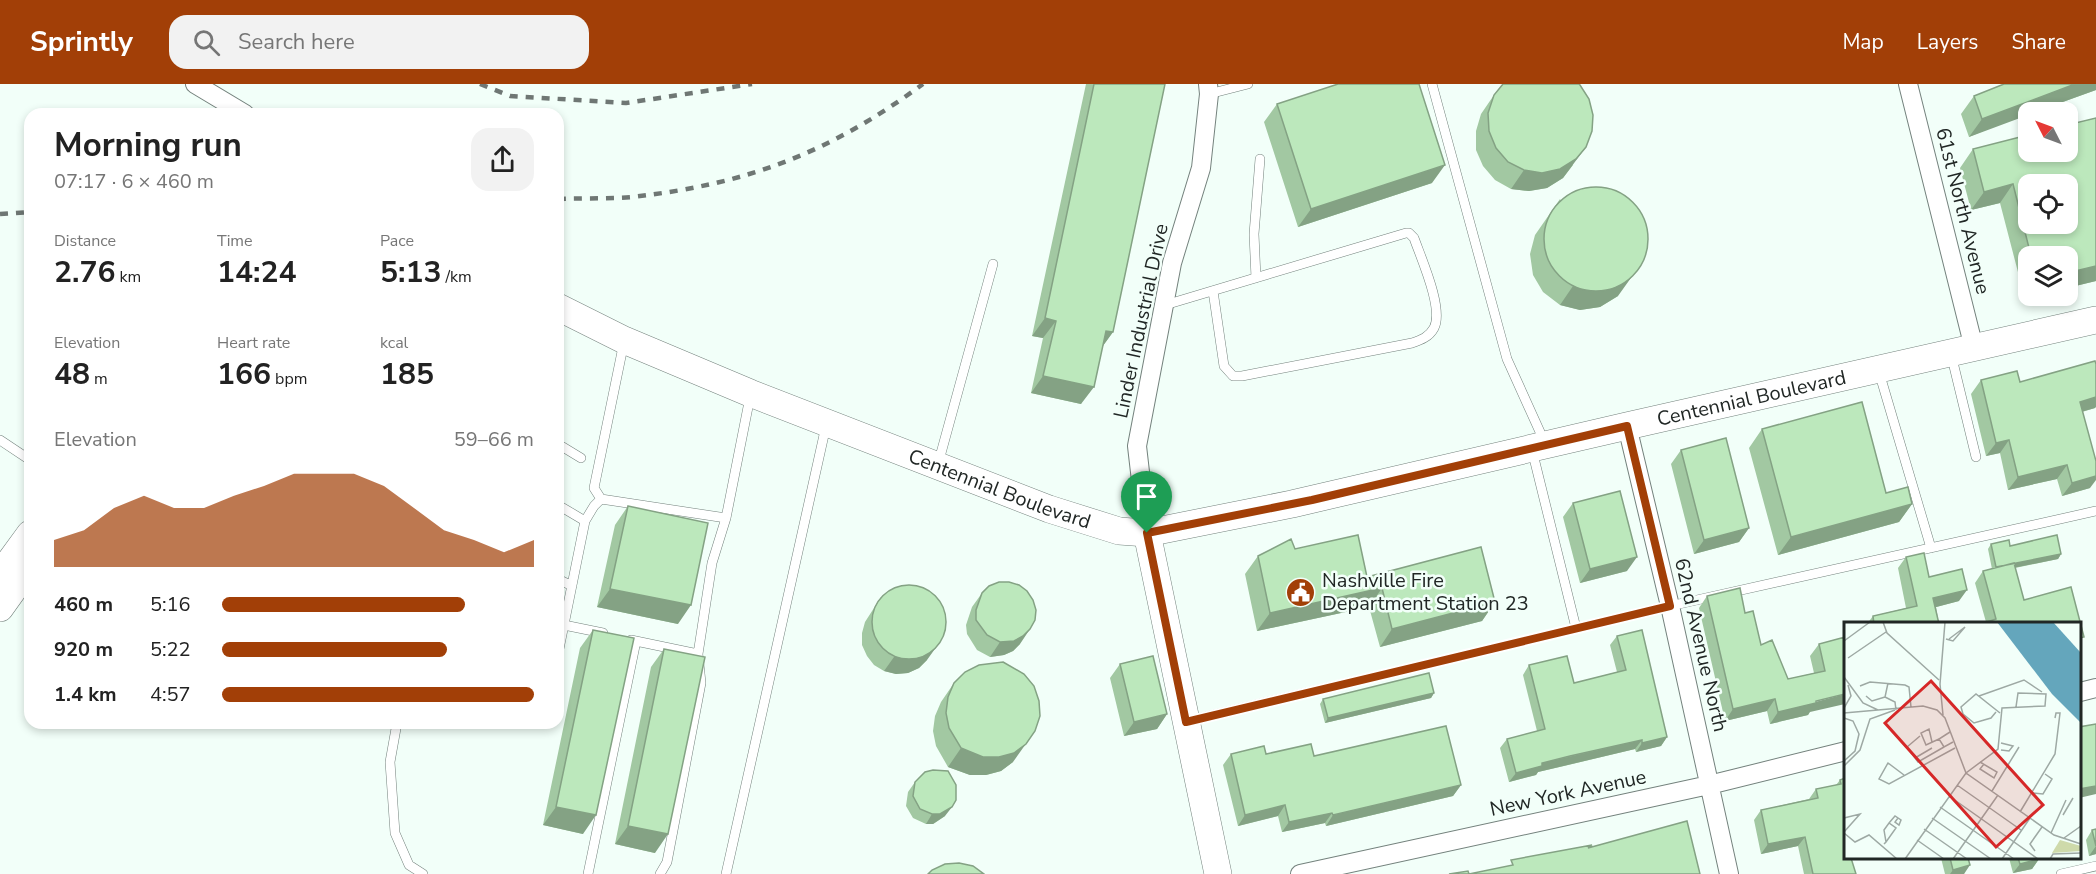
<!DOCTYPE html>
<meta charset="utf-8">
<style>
body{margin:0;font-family:"Nunito Sans",sans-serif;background:#f2f2f2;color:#222;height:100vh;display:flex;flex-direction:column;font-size:22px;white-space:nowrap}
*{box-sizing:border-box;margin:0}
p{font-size:20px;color:#767676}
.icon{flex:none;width:33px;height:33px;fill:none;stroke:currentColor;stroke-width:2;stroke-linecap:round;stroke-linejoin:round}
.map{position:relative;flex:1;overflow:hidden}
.drawer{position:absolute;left:24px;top:24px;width:540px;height:621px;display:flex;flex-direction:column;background:#fff;border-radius:18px;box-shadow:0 3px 9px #0003}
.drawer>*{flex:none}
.needle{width:39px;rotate:312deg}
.controls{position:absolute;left:2018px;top:18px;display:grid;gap:12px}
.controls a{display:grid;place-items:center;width:60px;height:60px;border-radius:12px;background:#fff;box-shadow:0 3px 9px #0003;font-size:30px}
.pin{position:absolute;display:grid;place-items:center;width:51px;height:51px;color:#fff;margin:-62px -26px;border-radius:50% 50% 50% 0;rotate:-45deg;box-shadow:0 0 6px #0007}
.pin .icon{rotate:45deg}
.round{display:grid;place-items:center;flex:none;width:63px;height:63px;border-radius:18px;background:#f2f2f2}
.summary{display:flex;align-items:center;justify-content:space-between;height:102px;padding:0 30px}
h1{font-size:33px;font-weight:700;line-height:45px}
.stats{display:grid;grid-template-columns:repeat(3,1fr);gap:9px;height:102px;padding:6px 30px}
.stats div{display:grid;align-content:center}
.stats b{font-size:30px;font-weight:700}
.stats small{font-size:16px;font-weight:400}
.stats p{font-size:16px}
.chart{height:168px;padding:12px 30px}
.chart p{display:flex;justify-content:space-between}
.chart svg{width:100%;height:108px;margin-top:6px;fill:#a23f07;opacity:.7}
ul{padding:0 30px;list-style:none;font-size:20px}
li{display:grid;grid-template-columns:96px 72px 1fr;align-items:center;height:45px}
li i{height:15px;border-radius:8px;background:#a23f07}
header{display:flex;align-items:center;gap:36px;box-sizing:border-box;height:84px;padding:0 30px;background:#a23f07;color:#fff}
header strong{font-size:28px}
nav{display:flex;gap:33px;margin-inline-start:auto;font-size:21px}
.search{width:420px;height:54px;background:#f2f2f2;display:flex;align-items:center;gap:15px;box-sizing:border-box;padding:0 21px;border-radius:18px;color:#767676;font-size:22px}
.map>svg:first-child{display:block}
</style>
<header>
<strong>Sprintly</strong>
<div class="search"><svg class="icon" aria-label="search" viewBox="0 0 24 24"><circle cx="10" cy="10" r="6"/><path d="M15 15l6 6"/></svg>Search here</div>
<nav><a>Map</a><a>Layers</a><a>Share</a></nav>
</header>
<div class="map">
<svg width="2096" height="790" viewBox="0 0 2096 790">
<rect width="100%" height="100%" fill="#f2fff9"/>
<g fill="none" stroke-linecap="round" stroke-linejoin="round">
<defs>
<path id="lane" d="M1432,0L1507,275L1545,359
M1209,10L1248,0
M1256,194L1254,150L1260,75
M1165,221L1406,149H1409L1414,154C1421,174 1444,225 1434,244C1429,253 1421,256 1412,259L1242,292H1233L1224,282L1213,207
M624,258L594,404L601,415L726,434L750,313
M1951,270L1976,373
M1879,288L1931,464
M0,356L30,376
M558,360L581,374
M1532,366L1576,544
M938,380L993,180
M558,421L585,437
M558,495L572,502
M564,541L603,549
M631,556L698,570
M558,570L585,437L594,422L601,415
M1188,637L1670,522L2096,427
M397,639L390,678L395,749L409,781L423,790
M588,790L636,557
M660,790L667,778L701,599L698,570L712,479L726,434
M726,790L826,342
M2061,790L2096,782"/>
<path id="street" d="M195,0L245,30
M1908,0L1974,264
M1627,342L1670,522L1729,790
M1147,449L1137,362L1172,179L1201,84L1209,10L1208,0
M2080,608L2096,604
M1300,790L1709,701L1846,667"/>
<g id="secondary">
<path id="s1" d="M558,223L624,256L750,309L1049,425L1119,447L1147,449L1292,420L1627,342L2096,236"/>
<path d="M1147,449L1218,790"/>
<path d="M0,491L30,450"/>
<path d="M0,524L30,482"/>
</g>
</defs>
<use href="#lane" stroke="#74827d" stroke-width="10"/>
<use href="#street" stroke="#74827d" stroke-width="20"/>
<use href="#secondary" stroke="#74827d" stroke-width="28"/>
<use href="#lane" stroke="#fff" stroke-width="9"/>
<use href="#street" stroke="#fff" stroke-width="18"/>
<use href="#secondary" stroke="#fff" stroke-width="27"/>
<path stroke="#6f7774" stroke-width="4.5" stroke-dasharray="8 8" stroke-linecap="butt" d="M480,0L510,12L626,19L752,0
M558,115C582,114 607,115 632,113C748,100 829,69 923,0
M0,130L30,128"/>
</g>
<path fill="#a2c8a2" d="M1086,0H1165L1113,248L1102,263L1081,320L1031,309L1043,254L1032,252Z
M2096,0V6L2035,28H2028L1969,53L1961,30L1974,12Z
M1494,11L1573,81L1563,94L1547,104L1529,107L1511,105L1495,96L1483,82L1476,66V47L1481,30Z
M1277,20L1432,99L1298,143L1264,38Z
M2096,34V197L2067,204V172H2028V212L2025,215L2000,119L1971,126L1960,84L1973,65Z
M1560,115L1618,212L1600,223L1580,226L1560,221L1543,208L1533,191L1530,170L1535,151Z
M1981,296L2020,298L2095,324L2082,328L2090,404L2062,412L2057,395L2008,406L2000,369L1986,372L1971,310Z
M1762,345L1886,409L1912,420L1899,438L1778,471L1749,364Z
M1681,366L1749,444L1739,458L1694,470L1671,380Z
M1573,419L1627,487L1580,499L1563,433Z
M628,422L678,540L597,523L615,441Z
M1991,460L2010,462L2061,470L2058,475L2015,484L2024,516L2079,560L1986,538L1975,499L1983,487L1992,485L1988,465Z
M1295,465L1367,493L1495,518L1482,537L1380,563L1369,523L1257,547L1245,490L1258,472Z
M1906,473L1959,517L1936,523L1939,540H1867L1873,532L1906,524L1898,484Z
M982,509L1020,560L1013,567L1004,571L990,573L977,566L967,550L966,541L972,523Z
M1707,512L1745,529L1761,561L1788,595L1814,589L1810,572L1819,560L1845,553L1808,631L1770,640L1767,627L1725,637L1699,524Z
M881,513L927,576L919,584L908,589L896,590L884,587L874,581L867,572L862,561V549L865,538Z
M593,546L583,750L543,741L580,564Z
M1617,552L1667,653L1661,662L1636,668L1635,665L1564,682L1538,688L1536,691L1509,698L1500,664L1507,655L1537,647L1523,591L1529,581L1574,599L1617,588L1610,561Z
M664,565L655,769L615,760L651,583Z
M1120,580L1167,630L1157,645L1124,652L1110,594Z
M954,599L1013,678L1001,687L986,691H970L948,683L936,662L933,647L935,632L941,618Z
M1434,609L1431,614L1325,639L1320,620L1323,615Z
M1231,670L1314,672L1461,701L1453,712L1326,742L1325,739L1282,748L1278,732L1238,742L1223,681Z
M1845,694V774L1856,790H1804L1798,762L1761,770L1754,736L1761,726L1809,715L1816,705L1836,701L1840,696Z
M915,698L945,732L933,740H926L913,734L906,722L908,708Z
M2096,745V770L2089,772L2086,756L2092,746Z
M1941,774H1968L1964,790H1945Z
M2009,774H2038L2039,775L2032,785L2013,789Z"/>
<path fill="#84a284" d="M2075,0H2096V6L2035,28H2028V31L1969,53L1982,35Z
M1586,63L1563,94L1547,104L1529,107L1511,105L1524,86Z
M1445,81L1432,99L1298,143L1311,125Z
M2013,100L2000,119L1971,126L1984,108Z
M1643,177L1618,212L1600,223L1580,226L1560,221L1573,202Z
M2096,182V197L2067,204V189Z
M2028,211V212H2040L2025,215Z
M1045,234L1056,237L1043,254L1032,252Z
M1106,247L1113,248L1100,266Z
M1043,292L1094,303L1081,320L1031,309Z
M2096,313V323L2095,324L2070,331L2080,318Z
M2009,356L2000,369L1986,372L1996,359Z
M2067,381L2057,395L2008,406L2018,393Z
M2096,392V396L2090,404L2062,412L2072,399Z
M1912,420L1899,438L1778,471L1791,453Z
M1749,444L1739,458L1694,470L1704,456Z
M2061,470L2058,475L1993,488L1996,483Z
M1637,473L1627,487L1580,499L1590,485Z
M1382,504L1369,523L1257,547L1270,529Z
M610,505L691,521L678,540L597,523Z
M1967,506L1959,517L1925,526L1933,514Z
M1495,518L1482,537L1380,563L1392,545Z
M1030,545L1020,560L1013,567L1004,571L990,573L1000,558Z
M937,562L927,576L919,584L908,589L896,590L884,587L894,573Z
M1434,609L1431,614L1325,639L1328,634Z
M1845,610V620L1810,628L1808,631L1770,640L1778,628Z
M1775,615L1767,627L1725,637L1733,625Z
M1167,630L1157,645L1124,652L1134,638Z
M1035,647L1013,678L1001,687L986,691H970L948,683L961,664Z
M1667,653L1661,662L1636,668L1642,659Z
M1642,656L1635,665L1538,688L1536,691L1509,698L1516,689L1542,679Z
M1461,701L1453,712L1326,742L1333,731Z
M2096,702V710L2079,714V705Z
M1285,721L1278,732L1238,742L1245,731Z
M556,723L596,731L583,750L543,741Z
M952,723L945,732L933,740H926L932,730Z
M1332,729L1325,739L1282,748L1289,738Z
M628,742L668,750L655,769L615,760Z
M1805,753L1798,762L1761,770L1768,760Z
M2096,762V770L2089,772Z
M2039,775L2032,785L2013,789L2020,780Z
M1970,781L1964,790H1950L1953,786Z"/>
<path fill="#bce8bc" stroke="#84a284" stroke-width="1.5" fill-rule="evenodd" d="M1094,0H1165L1113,248L1106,247L1094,303L1043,292L1056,237L1045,234Z
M1338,0H1419L1445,81L1311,125L1277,20Z
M1503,0H1579L1580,1L1589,15L1593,31L1592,47L1586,63L1576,75L1560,85L1542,89L1524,86L1508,78L1496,64L1489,47L1488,29L1494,11Z
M2004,0H2075L1982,35L1974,12Z
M2096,34V182L2067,189V172H2031L2013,100L1984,108L1973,65L2028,51V68H2067V41ZM2028,100H2067V140H2028Z
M1544 155a52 52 0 1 1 104 0a52 52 0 1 1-104 0Z
M2095,277L2096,280V313L2080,318L2096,377V392L2072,399L2067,381L2018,393L2009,356L1996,359L1981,296L2017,287L2020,298Z
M1862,318L1886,409L1908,403L1912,420L1791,453L1762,345Z
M1726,354L1749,444L1704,456L1681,366Z
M1620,407L1637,473L1590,485L1573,419Z
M628,422L708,439L691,521L610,505Z
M1358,451L1367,493L1481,463L1495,518L1392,545L1382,504L1270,529L1258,472L1291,455L1295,465Z
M2057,451L2061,470L1996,483L1991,460L2009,456L2010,462Z
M1924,469L1929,493L1962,485L1967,506L1933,514L1939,540H1874L1873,532L1917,522L1906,473Z
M2014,479L2024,516L2071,503L2084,553L2079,554V540H1981L1996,535L1983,487Z
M999,498H1009L1019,501L1027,507L1033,516L1036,526L1035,536L1030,545L1023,552L1014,557L1000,558L987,551L976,536V526L982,509L989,502Z
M872 538a37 37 0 1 1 74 0a37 37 0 1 1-74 0Z
M1740,504L1745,529L1753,527L1761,561L1772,556L1788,595L1825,587L1819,560L1845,553V610L1816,617V619L1778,628L1775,615L1733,625L1707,512Z
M593,546L634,554L596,731L556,723Z
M1642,546L1667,653L1642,659V656L1570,672L1542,679V682L1516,689L1507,655L1545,645L1529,581L1567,572L1574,599L1626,586L1617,552Z
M664,565L705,573L668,750L628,742Z
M1153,572L1167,630L1134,638L1120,580Z
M1003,578L1024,590L1034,602L1039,617L1040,632L1035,647L1026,660L1014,669L999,673H983L961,664L949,644L946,629L948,613L954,599L965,588L979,581Z
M1429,589L1434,609L1328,634L1323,615Z
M2096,640V702L2079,705V643Z
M1446,642L1461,701L1333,731L1332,729L1289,738L1285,721L1245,731L1231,670L1264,662L1266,670L1311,660L1314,672Z
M933,686L948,687L956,701V716L952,723L940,730H932L920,725L913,712L915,698L925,688Z
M1845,694V744H1844L1845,751V774H1851L1856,790H1813L1805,753L1768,760L1761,726L1818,714L1816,705L1841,700L1840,696Z
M1687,737L1700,790H1449L1468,787L1469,790L1513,781L1511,776L1592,761L1588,764Z
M2096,745V762L2092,746Z
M1950,774H1968L1970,781L1953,786Z
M2018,774H2038L2039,775L2020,780Z
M959,779L973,782L984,790H928L932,786L945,780Z"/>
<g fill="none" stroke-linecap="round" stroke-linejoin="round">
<defs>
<path id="route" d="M1627,342L1670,522L1186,638L1147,449L1312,416Z"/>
</defs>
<use href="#route" stroke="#fff" stroke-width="12"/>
<use href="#route" stroke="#a23f07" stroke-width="8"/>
</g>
<defs>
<symbol id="civic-disc" viewBox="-11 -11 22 22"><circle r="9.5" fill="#a23f07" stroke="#f2fff9"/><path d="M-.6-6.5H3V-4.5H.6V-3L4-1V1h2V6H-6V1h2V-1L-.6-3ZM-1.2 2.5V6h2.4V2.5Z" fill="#fff"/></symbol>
</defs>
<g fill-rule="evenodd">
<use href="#civic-disc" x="1284" y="492" width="33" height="33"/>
</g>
<g text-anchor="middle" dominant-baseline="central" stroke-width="5" stroke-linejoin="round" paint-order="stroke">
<g font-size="20" fill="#212725" stroke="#f2fff9">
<text transform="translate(1963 127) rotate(76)">61st North Avenue</text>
<text transform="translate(1141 237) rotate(-78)">Linder Industrial Drive</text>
<text stroke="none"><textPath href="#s1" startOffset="1252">Centennial Boulevard</textPath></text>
<text stroke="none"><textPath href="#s1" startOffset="478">Centennial Boulevard</textPath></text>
<text transform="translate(1701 561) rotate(77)">62nd Avenue North</text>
<text transform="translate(1568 709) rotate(-12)">New York Avenue</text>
</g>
<g font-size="20" fill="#212725" stroke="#f2fff9" text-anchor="start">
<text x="1322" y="496">Nashville Fire<tspan x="1322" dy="23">Department Station 23</tspan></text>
</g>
</g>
<g transform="translate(1844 538)">
<rect width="237" height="237" fill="#f2fff9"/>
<path d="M216,218L237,224V229L208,231Z" fill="#cedaaa"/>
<path d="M153,0H209L237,31V101L208,72Z" fill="#64a6bc"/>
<path fill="none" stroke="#9ea9a4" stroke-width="1.5" d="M39,0L43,11L95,58M102,17L109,19L121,5L105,17M0,19L26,0M4,36L42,10M0,55L19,81L34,88M44,61L41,75L51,80L52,88M16,64L26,60L61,63L65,65L67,85M22,74L28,79L41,75M135,74L180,58L198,70M0,86L7,74L4,63M152,90L147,96L130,101L119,92L117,85L132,72L156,91M0,91L79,84L93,88L101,96L122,151L210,213L237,222M99,93L96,62L101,0M0,96L9,99L15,112L11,129L0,139M106,110L95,117L100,125L109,120M76,114L63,125L74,140L100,125M88,120L85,107L77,111L82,123L95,117M157,121L169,124L165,129L157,128M71,136L88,126M136,140L153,150L150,156L136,147L140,142M0,144L16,128L26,97L51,88M60,153L44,141L35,157L45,162L111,126M113,163L177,208M148,169L175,125M189,171L199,172L208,157L201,152M105,174L194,237M96,185L170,237M176,190L211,132L216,91H212L211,96M219,193L229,176M0,196L16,192L0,210M88,196L147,237M45,201L51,194L57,198L55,203L51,200L54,196M80,207L123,237M0,211L11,220L25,213L53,237M207,211L222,178M220,216L237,204M73,218L100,237M40,222L42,220L52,206L45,201L40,208L42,220M191,229L186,222L198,205M61,237L122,151L154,127L158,86L201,84L202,72L174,71L172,85M109,237L154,173M158,237L186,196M206,237L209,232L237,231"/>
<path fill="#d62828" fill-opacity="0.15" stroke="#d62828" stroke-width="3" d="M87,59L199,183L152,225L41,101Z"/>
<rect width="237" height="237" fill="none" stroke="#212725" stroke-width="3"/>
</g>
</svg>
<div class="controls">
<a><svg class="needle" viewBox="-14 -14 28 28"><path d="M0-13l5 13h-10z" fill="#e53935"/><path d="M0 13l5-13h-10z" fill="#767676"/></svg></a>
<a><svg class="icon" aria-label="locate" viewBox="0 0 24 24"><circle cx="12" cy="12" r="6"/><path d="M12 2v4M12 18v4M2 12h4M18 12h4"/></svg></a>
<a><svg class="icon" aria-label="layers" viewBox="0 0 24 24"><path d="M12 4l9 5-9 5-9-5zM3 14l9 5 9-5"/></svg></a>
</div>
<div class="pin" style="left:1147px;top:449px;background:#1e9e55"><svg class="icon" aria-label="arrive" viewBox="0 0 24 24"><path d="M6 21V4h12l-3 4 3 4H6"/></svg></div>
<section class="drawer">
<div class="summary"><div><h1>Morning run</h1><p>07:17 · 6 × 460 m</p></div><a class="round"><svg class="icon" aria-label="share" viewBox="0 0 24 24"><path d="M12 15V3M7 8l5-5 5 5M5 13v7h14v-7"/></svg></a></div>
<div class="stats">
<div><p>Distance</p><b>2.76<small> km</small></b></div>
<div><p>Time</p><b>14:24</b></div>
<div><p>Pace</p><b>5:13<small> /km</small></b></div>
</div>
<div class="stats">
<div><p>Elevation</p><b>48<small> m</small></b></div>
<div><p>Heart rate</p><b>166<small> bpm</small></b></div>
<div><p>kcal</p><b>185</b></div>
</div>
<div class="chart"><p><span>Elevation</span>59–66 m</p>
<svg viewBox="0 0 160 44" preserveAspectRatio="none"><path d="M0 44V33L10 29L20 20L30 15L40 20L50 20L60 15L70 11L80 6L90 6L100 6L110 11L120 20L130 29L140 33L150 38L160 33V44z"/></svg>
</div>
<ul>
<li><b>460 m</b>5:16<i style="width:78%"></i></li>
<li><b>920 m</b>5:22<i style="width:72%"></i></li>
<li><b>1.4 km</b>4:57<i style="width:100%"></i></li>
</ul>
</section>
</div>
